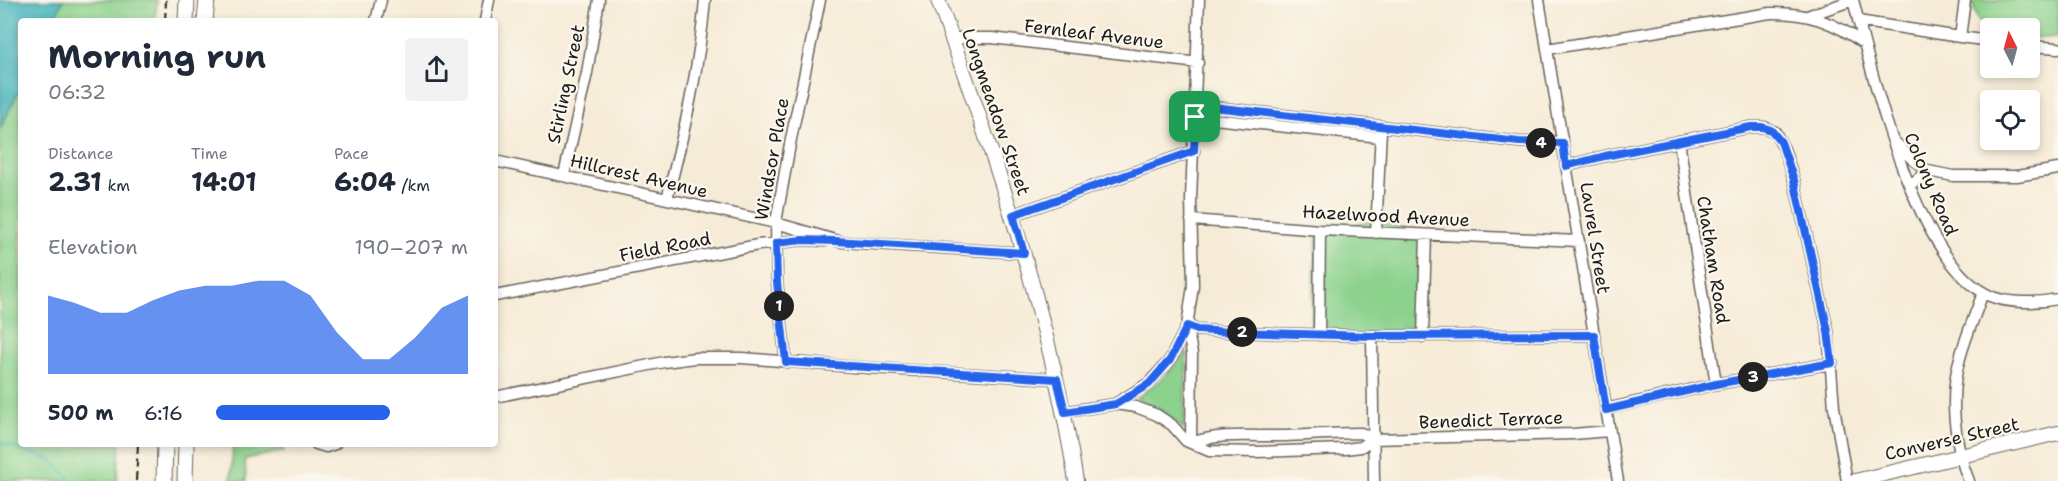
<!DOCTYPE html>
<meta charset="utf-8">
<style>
body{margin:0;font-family:"Shantell Sans",sans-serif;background:#f2f2f3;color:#1f2937;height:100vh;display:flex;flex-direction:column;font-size:22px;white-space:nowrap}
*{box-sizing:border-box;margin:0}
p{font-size:20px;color:#747a83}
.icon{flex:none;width:33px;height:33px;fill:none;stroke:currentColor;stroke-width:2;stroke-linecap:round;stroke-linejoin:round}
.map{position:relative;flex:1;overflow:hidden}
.panel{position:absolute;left:18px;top:18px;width:480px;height:429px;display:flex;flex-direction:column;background:#fff;border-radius:6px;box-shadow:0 3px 9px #0003}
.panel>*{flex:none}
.needle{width:39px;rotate:354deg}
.controls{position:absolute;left:1980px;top:18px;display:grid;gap:12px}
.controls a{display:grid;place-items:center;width:60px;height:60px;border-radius:6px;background:#fff;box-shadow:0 3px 9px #0003;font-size:30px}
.pin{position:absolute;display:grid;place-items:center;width:51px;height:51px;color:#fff;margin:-26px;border-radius:12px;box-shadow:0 3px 9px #0006}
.km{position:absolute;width:30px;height:30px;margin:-15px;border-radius:50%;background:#222;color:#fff;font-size:16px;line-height:30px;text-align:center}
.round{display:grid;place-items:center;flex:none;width:63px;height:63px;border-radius:6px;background:#f2f2f3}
.headline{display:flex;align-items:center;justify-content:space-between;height:102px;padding:0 30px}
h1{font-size:33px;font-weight:700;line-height:45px}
.metrics{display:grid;grid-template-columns:repeat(3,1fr);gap:9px;height:102px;padding:6px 30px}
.metrics div{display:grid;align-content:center}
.metrics b{font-size:26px;font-weight:700}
.metrics small{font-size:16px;font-weight:400}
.metrics p{font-size:16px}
.chart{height:168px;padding:12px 30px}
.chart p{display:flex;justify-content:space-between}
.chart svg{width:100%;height:108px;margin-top:6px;fill:#2563eb;opacity:.7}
ul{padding:0 30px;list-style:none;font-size:20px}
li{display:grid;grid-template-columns:96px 72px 1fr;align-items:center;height:45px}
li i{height:15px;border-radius:8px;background:#2563eb}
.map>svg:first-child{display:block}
</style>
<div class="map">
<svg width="2058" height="481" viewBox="0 0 2058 481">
<rect width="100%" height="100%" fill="#fbf7ec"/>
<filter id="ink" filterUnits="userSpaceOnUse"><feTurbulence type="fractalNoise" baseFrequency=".0167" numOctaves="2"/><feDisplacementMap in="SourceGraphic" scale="12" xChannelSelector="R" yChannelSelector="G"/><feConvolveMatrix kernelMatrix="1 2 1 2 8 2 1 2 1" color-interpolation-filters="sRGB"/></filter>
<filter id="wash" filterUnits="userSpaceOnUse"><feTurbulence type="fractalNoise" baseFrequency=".008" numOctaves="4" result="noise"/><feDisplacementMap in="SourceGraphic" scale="24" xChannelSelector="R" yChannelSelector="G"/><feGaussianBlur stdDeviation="1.35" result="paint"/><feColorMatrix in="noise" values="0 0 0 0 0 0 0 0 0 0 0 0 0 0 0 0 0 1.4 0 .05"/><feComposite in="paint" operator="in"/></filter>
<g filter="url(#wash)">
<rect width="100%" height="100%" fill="#f6ebd7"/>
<path fill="#8cd28d" stroke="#547754" stroke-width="1.5" d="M63,0H157L155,21H53Z
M1973,0H2058V36L2048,38L2030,37V28H1990V30C1978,24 1973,14 1973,0Z
M21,86V444H120L117,481H0V129Z
M1371,221L1423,232L1422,329L1355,337L1311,330L1317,236Z
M1187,351L1184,429L1162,411L1136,398L1164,377Z
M233,444H279L284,451L245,459L246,481H231Z"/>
<path fill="#46b5bd" stroke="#31686c" stroke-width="1.5" d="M0,0H63L53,21H21V86L0,129Z"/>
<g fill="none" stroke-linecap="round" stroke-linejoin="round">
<path stroke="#46b5bd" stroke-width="2" d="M0,442L53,461L72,481"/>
</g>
</g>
<g filter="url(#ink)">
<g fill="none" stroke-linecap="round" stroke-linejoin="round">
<defs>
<path id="minor" d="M1539,0L1618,481
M1853,0C1873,76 1915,262 1990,296C2009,304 2038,303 2058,299
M1965,0L1960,37L1990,41
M1810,15L1853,0
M376,21L381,0
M485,21L489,0
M1858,21L1960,37
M952,38H992L1198,63
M2030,46L2058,48
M1547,49L1770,13C1806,12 1835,22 1864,44
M1196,105L1519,142L1563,143
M1195,117L1380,137
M1679,141L1716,384
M1896,143L1912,159L1928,171L1953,176H2017L2058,169
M495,161L776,223L842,242L1024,253
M1566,166L1605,156L1751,127H1764L1775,132L1784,149L1794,180L1828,331L1834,407L1847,481
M564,175L587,73L599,0
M1910,185L1928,171
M667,199C684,133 699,69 705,0
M1013,215L1194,151
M1191,220L1320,230L1579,241
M1376,233L1381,130
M495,296L758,245L802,240L825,241
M1187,326L1197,330L1231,332L1372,336L1594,335
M1187,326L1192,354L1191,443
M1319,335L1320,230
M1372,336L1374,481
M1423,337L1426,235
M786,362L777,282L776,222L791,139L820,0
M495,397L664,362L695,358H742L854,367L1057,379
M1115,404L1136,407L1157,415L1172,425L1186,441L1209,451L1256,452L1345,449L1361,447L1372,439
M1606,409L1716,384L1832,363
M1064,412L1115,404L1149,383L1170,360L1187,326L1193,286L1191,199L1199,0
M1191,443C1222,432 1253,437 1285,436C1311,435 1336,433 1361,433L1372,439L1573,434L1609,431
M316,444L326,447L335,444
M1969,481C1954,446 1949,394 1960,358C1966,335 1976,314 1983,292"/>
<path id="major" d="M938,0C996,160 1049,313 1076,481
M1855,481L2058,433"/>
<path id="highway" d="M186,21L187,0
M205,21L207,0
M164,481L165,444
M185,481L186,444"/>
</defs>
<use href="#minor" stroke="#68645d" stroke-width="13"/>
<use href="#major" stroke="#68645d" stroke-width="16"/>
<use href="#highway" stroke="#68645d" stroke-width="17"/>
<use href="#minor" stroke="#fff" stroke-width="10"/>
<use href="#major" stroke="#fff" stroke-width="14"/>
<use href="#highway" stroke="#fff" stroke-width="15"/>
<path stroke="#1c1c1c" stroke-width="2" stroke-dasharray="9 4.5" stroke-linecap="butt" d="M165,21L166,0
M136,481L138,444"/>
</g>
</g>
<g fill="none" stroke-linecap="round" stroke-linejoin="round" filter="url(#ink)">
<defs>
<path id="route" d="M1196,105L1519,142L1563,143L1566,166L1605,156L1751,127H1762L1771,130L1781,142L1794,180L1828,331L1832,363L1716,384L1606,410L1594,335L1372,336L1231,332L1197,330L1187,326L1170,360L1149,384L1116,404L1065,412L1057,379L786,362L777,282L776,243L802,240L835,241L1024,253L1013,215L1194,151Z"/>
</defs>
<use href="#route" stroke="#fff" stroke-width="12"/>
<use href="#route" stroke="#2563eb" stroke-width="8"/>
</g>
<g text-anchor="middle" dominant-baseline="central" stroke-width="4.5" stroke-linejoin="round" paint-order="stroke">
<g font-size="18" fill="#1c1c1c" stroke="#fbf7ec">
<text transform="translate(1094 34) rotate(7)">Fernleaf Avenue</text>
<text transform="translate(566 84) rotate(-78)">Stirling Street</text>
<text transform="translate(996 112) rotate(71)">Longmeadow Street</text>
<text transform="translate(772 159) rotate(-80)">Windsor Place</text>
<text transform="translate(639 176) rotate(13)">Hillcrest Avenue</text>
<text transform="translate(1931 184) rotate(67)">Colony Road</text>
<text transform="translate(1386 216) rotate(3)">Hazelwood Avenue</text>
<text transform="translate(1595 238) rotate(81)">Laurel Street</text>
<text transform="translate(665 247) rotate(-11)">Field Road</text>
<text transform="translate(1713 260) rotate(81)">Chatham Road</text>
<text transform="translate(1491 420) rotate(-2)">Benedict Terrace</text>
<text transform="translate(1952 439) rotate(-13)">Converse Street</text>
</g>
</g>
</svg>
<div class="controls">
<a><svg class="needle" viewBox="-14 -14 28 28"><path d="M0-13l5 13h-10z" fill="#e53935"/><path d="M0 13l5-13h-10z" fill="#747a83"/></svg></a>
<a><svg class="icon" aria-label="locate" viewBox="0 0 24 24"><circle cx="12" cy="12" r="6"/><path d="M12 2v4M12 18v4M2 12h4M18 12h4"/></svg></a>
</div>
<div class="pin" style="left:1195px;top:117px;background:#1e9e55"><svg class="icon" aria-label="arrive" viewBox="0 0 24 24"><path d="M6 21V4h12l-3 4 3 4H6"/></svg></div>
<b class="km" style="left:779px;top:306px">1</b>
<b class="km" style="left:1242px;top:332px">2</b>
<b class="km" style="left:1753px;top:377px">3</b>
<b class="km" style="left:1541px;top:143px">4</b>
<section class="panel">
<div class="headline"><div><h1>Morning run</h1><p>06:32</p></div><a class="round"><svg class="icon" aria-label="share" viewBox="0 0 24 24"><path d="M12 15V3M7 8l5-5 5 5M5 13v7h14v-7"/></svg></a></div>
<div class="metrics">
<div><p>Distance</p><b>2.31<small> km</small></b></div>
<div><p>Time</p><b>14:01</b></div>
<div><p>Pace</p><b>6:04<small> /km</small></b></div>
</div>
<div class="chart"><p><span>Elevation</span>190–207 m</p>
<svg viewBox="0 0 160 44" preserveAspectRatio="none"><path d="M0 44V12L10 15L20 19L30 19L40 14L50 10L60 8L70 8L80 6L90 6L100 12L110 27L120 38L130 38L140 29L150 17L160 12V44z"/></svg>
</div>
<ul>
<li><b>500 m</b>6:16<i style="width:69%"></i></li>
</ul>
</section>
</div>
